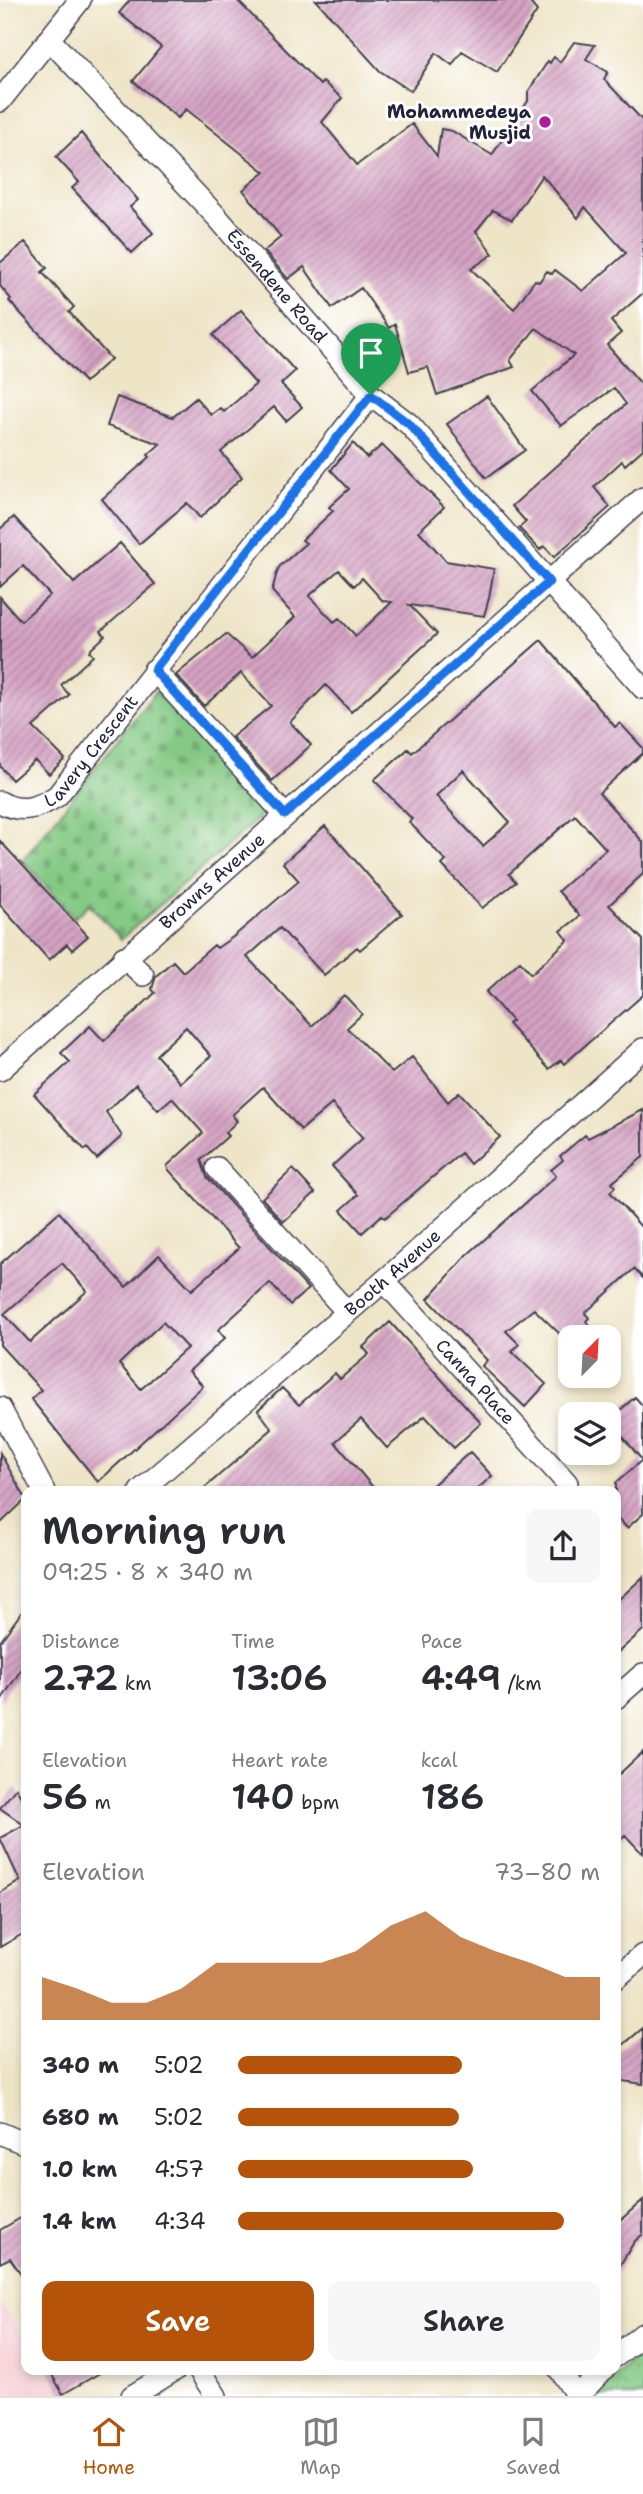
<!DOCTYPE html>
<meta charset="utf-8">
<style>
body{margin:0;font-family:"Shantell Sans",sans-serif;background:#f7f7f7;color:#2b2b33;height:100vh;display:flex;flex-direction:column;font-size:26px;white-space:nowrap}
*{box-sizing:border-box;margin:0}
p{font-size:23px;color:#7c7c81}
.icon{flex:none;width:38px;height:38px;fill:none;stroke:currentColor;stroke-width:2;stroke-linecap:round;stroke-linejoin:round}
.map{position:relative;flex:1;overflow:hidden}
.sheet{position:absolute;left:21px;top:1486px;width:600px;height:889px;display:flex;flex-direction:column;background:#fff;border-radius:14px;box-shadow:0 4px 10px #0003}
.sheet>*{flex:none}
.needle{width:46px;rotate:24deg}
.buttons{position:absolute;left:558px;top:1325px;display:grid;gap:14px}
.buttons a{display:grid;place-items:center;width:63px;height:63px;border-radius:14px;background:#fff;box-shadow:0 4px 10px #0003;font-size:35px}
.pin{position:absolute;display:grid;place-items:center;width:60px;height:60px;color:#fff;margin:-72px -30px;border-radius:50% 50% 50% 0;rotate:-45deg;box-shadow:0 0 7px #0007}
.pin .icon{rotate:45deg}
.round{display:grid;place-items:center;flex:none;width:74px;height:74px;border-radius:14px;background:#f7f7f7}
.overview{display:flex;align-items:center;justify-content:space-between;height:119px;padding:0 21px}
h1{font-size:38px;font-weight:600;line-height:52px}
.stats{display:grid;grid-template-columns:repeat(3,1fr);gap:10px;height:119px;padding:7px 21px}
.stats div{display:grid;align-content:center}
.stats b{font-size:35px;font-weight:600}
.stats small{font-size:19px;font-weight:400}
.stats p{font-size:19px}
.chart{height:196px;padding:14px 21px}
.chart p{display:flex;justify-content:space-between}
.chart svg{width:100%;height:126px;margin-top:7px;fill:#b45309;opacity:.7}
.primary-button{display:flex;gap:14px;margin-top:auto;padding:14px 21px}
.primary-button a{flex:1;height:80px;border-radius:14px;background:#b45309;color:#fff;font-size:28px;font-weight:600;line-height:80px;text-align:center}
.primary-button a+a{background:#f7f7f7;color:#2b2b33}
ul{padding:0 21px;list-style:none;font-size:23px}
li{display:grid;grid-template-columns:112px 84px 1fr;align-items:center;height:52px}
li i{height:18px;border-radius:9px;background:#b45309}
.dock{display:flex;justify-content:space-around;align-items:center;height:98px;border-top:2px solid #e1e1e2;background:#fff;font-size:19px;color:#7c7c81}
.dock a{display:grid;justify-items:center;gap:4px}
.dock .on{color:#b45309}
.map>svg:first-child{display:block}
</style>
<div class="map">
<svg width="643" height="2396" viewBox="0 0 643 2396">
<defs>
<pattern id="cemetery-stones" width="16" height="16" patternUnits="userSpaceOnUse" patternTransform="scale(1.75)"><rect width="16" height="16" fill="#84c984"/><path d="M2 7V4a2 2 0 0 1 4 0v3zM10 15v-3a2 2 0 0 1 4 0v3z" fill="#72ac73"/></pattern>
<pattern id="park-crowns" width="20" height="18" patternUnits="userSpaceOnUse" patternTransform="scale(1.75)"><rect width="20" height="18" fill="#84c984"/><path d="M2 6a3 3 0 1 1 6 0M12 15a3 3 0 1 1 6 0" fill="none" stroke="#72ac73"/></pattern>
<pattern id="building-hatch" width="6" height="6" patternUnits="userSpaceOnUse" patternTransform="scale(1.75)"><rect width="6" height="6" fill="#d5a2c3"/><path d="M-1 1l2-2M0 6l6-6M5 7l2-2" fill="none" stroke="#ac84a0"/></pattern>
</defs>
<rect width="100%" height="100%" fill="#fff"/>
<filter id="ink" filterUnits="userSpaceOnUse"><feTurbulence type="fractalNoise" baseFrequency=".0143" numOctaves="2"/><feDisplacementMap in="SourceGraphic" scale="14" xChannelSelector="R" yChannelSelector="G"/><feConvolveMatrix kernelMatrix="1 2 1 2 8 2 1 2 1" color-interpolation-filters="sRGB"/></filter>
<filter id="wash" filterUnits="userSpaceOnUse"><feTurbulence type="fractalNoise" baseFrequency=".00686" numOctaves="4" result="noise"/><feDisplacementMap in="SourceGraphic" scale="28" xChannelSelector="R" yChannelSelector="G"/><feGaussianBlur stdDeviation="1.57" result="paint"/><feColorMatrix in="noise" values="0 0 0 0 0 0 0 0 0 0 0 0 0 0 0 0 0 1.4 0 .05"/><feComposite in="paint" operator="in"/></filter>
<g filter="url(#wash)">
<rect width="100%" height="100%" fill="#eee4c6"/>
<path fill="#f7cfd5" d="M0,2302L26,2341V2370H45L63,2396H0Z"/>
<path fill="url(#cemetery-stones)" stroke="#537660" stroke-width="2" d="M156,691L263,814L121,939L89,904L74,918L23,860Z"/>
<path fill="url(#park-crowns)" stroke="#537660" stroke-width="2" d="M643,2350V2396H597L598,2393Z"/>
<g id="blocks">
<path fill="url(#building-hatch)" fill-rule="evenodd" d="M130,0H237L320,85L323,82L342,98L322,122L357,165L412,124L437,156L441,129L452,131L492,155L528,101V92L548,61L550,63L554,57L560,62L574,42L595,45L586,59L608,72L604,79L643,121V293L611,321L621,333L607,345L643,386V449L625,465L622,461L594,487L610,507L554,557L544,546L540,550L519,528L526,522L512,506L626,404L614,388L561,426L532,391L574,355L536,328L510,360L514,367L437,395L428,367L409,372L395,324L389,328L361,288L332,308L304,267L288,279L264,251L281,237L243,190L265,172L186,109L178,118L133,81L161,47L119,13ZM542,175L578,218L585,207L626,253L583,291L555,270L552,274L547,271L539,282L535,280L514,309L471,269L493,254L476,231L493,210L512,220Z
M316,0H528L537,11L497,72L462,51L452,65L436,53L411,91L380,71Z
M81,133L138,200L130,207L153,233L132,253L72,188L79,182L56,157Z
M25,242L47,268L42,272L74,307L69,312L111,359L85,382L9,301L11,299L0,286V263Z
M241,310L295,371L281,384L302,407L286,421L274,407L221,452L242,477L200,518L187,503L139,544L102,499L150,457L148,455L160,444L107,426L117,397L173,417L196,398L211,415L220,408L224,412L256,384L213,335Z
M487,396L525,450L486,478L447,424Z
M353,443L367,458L382,445L444,507L419,531L446,561L494,569L489,598L484,616L409,605L437,634L351,712L326,685L290,722L311,745L272,781L232,737L271,706L241,673L204,706L176,675L226,634L252,657L295,617L272,591L276,576L279,567L306,543L302,540L333,511L329,507L349,489L331,470ZM339,570L354,586L362,578L383,601L392,602L356,636L339,618L334,622L309,596Z
M14,517L74,583L120,543L155,584L101,631L105,636L89,651L93,656L61,685L69,695L33,727L65,759L49,774L35,760L12,780L0,766V597L21,621L50,595L23,566L0,587V529Z
M541,640L615,727L620,723L643,748V753L599,793L643,842V874L609,905L643,940V995L564,1064L561,1060L549,1069L508,1024L512,1021L486,992L520,961L531,974L568,940L561,931L580,916L558,891L606,849L575,815L509,874L516,882L482,908L442,865L446,861L409,822L412,819L374,780L408,749L412,753ZM463,770L510,822L483,846L436,796Z
M325,826L402,914L360,950L357,947L324,975L280,928L247,957L312,1026L344,995L362,1014L347,1028L392,1073L412,1057L448,1102L459,1092L500,1137L470,1164L461,1153L385,1218L382,1215L362,1233L341,1210L358,1195L332,1166L363,1138L332,1104L301,1130L263,1087L232,1115L237,1121L225,1133L228,1136L201,1160L207,1177L308,1289L290,1305L270,1283L218,1330L225,1338L189,1371L203,1386L98,1482L31,1399L41,1390L0,1345V1264L59,1212L126,1287L159,1255L192,1290L239,1248L168,1169L167,1166L203,1133L172,1098L158,1110L136,1084L106,1112L122,1136L97,1159L87,1148L85,1150L34,1094L70,1062L61,1053L90,1026L104,1041L155,993L152,989L156,976L173,961L183,972L214,945L217,948L233,937L299,881L283,863ZM186,1027L211,1056L181,1083L156,1055ZM62,1263L87,1291L30,1342L4,1314ZM163,1322L187,1348L141,1389L119,1364Z
M0,841L88,936L72,950L67,944L49,960L0,905Z
M643,1110V1157L612,1183L615,1187L610,1192L643,1229V1278L634,1269L585,1313L589,1318L586,1321L600,1337H563L534,1309L506,1331L519,1344L512,1352L546,1384L525,1407L482,1366L487,1360L428,1299L467,1255L556,1176L551,1170L563,1160L560,1156L585,1135L588,1138Z
M293,1169L315,1193L283,1222L262,1198Z
M390,1322L481,1423L454,1448L425,1416L387,1448L361,1419L335,1442L376,1491H201L272,1429L258,1410L282,1388L299,1405L335,1373L340,1379L369,1354L363,1347Z
M635,1397L643,1406V1514L627,1528L616,1516V1483L642,1460L609,1420Z
M470,1452L492,1476L475,1491H426Z
M0,1453L26,1499L0,1524Z
M643,1577V1630L616,1654V1602Z
M26,1606V1662L0,1702V1642Z
M643,1752V1854L625,1835L616,1843V1777Z
M16,1788L26,1807V1932L0,1947V1893L20,1881L0,1838L24,1825L0,1808Z
M643,2028V2084L616,2080V2051Z
M643,2200V2234L634,2242L616,2272V2224Z
M26,2215V2281L10,2258L0,2263V2230Z
M49,2370H105L63,2394Z"/>
</g>
</g>
<g filter="url(#ink)">
<use href="#blocks" fill-opacity="0" stroke="#413f50" stroke-width="2"/>
<g fill="none" stroke-linecap="round" stroke-linejoin="round">
<defs>
<g id="minor">
<path id="s1" d="M49,39L217,217L371,395L409,424L643,688"/>
<path d="M0,101L80,0"/>
<path d="M154,670L285,815"/>
<path id="s2" d="M0,802C21,814 38,808 57,796L371,395"/>
<path d="M124,957L143,975"/>
<path id="s3" d="M0,1070L643,498"/>
<path d="M217,1168L347,1312"/>
<path id="s4" d="M384,1281L567,1483"/>
<path d="M0,1408L44,1491"/>
<path id="s5" d="M140,1491L384,1281L643,1049"/>
<path d="M616,1698L643,1674"/>
<path d="M616,1978L643,1955"/>
<path d="M0,2133L26,2144"/>
<path d="M616,2356L643,2334"/>
<path d="M199,2370L216,2396"/>
<path d="M560,2370L577,2396"/>
<path d="M132,2396L175,2370"/>
<path d="M578,2396L603,2370"/>
</g>
</defs>
<use href="#minor" stroke="#413f50" stroke-width="24"/>
<use href="#minor" stroke="#fff" stroke-width="21"/>
</g>
</g>
<g fill="none" stroke-linecap="round" stroke-linejoin="round" filter="url(#ink)">
<defs>
<path id="route" d="M371,395L409,424L549,582L285,815L154,670Z"/>
</defs>
<use href="#route" stroke="#fff" stroke-width="14"/>
<use href="#route" stroke="#1a73e8" stroke-width="9"/>
</g>
<circle fill="#b5179e" stroke="#fff" stroke-width="2.5" cx="545" cy="122" r="7"/>
<g text-anchor="middle" dominant-baseline="central" stroke-width="6" stroke-linejoin="round" paint-order="stroke">
<g font-size="18" font-weight="bold" fill="#22223b" stroke="#fff" text-anchor="end">
<text x="531" y="112">Mohammedeya<tspan x="531" dy="21">Musjid</tspan></text>
</g>
<g font-size="18" fill="#22223b" stroke="#fff">
<text stroke="none"><textPath href="#s1" startOffset="336">Essendene Road</textPath></text>
<text stroke="none"><textPath href="#s2" startOffset="117">Lavery Crescent</textPath></text>
<text stroke="none"><textPath href="#s3" startOffset="284">Browns Avenue</textPath></text>
<text stroke="none"><textPath href="#s5" startOffset="334">Booth Avenue</textPath></text>
<text stroke="none"><textPath href="#s4" startOffset="136">Canna Place</textPath></text>
</g>
</g>
</svg>
<div class="buttons">
<a><svg class="needle" viewBox="-14 -14 28 28"><path d="M0-13l5 13h-10z" fill="#e53935"/><path d="M0 13l5-13h-10z" fill="#7c7c81"/></svg></a>
<a><svg class="icon" aria-label="layers" viewBox="0 0 24 24"><path d="M12 4l9 5-9 5-9-5zM3 14l9 5 9-5"/></svg></a>
</div>
<div class="pin" style="left:371px;top:395px;background:#1e9e55"><svg class="icon" aria-label="arrive" viewBox="0 0 24 24"><path d="M6 21V4h12l-3 4 3 4H6"/></svg></div>
<section class="sheet">
<div class="overview"><div><h1>Morning run</h1><p>09:25 · 8 × 340 m</p></div><a class="round"><svg class="icon" aria-label="share" viewBox="0 0 24 24"><path d="M12 15V3M7 8l5-5 5 5M5 13v7h14v-7"/></svg></a></div>
<div class="stats">
<div><p>Distance</p><b>2.72<small> km</small></b></div>
<div><p>Time</p><b>13:06</b></div>
<div><p>Pace</p><b>4:49<small> /km</small></b></div>
</div>
<div class="stats">
<div><p>Elevation</p><b>56<small> m</small></b></div>
<div><p>Heart rate</p><b>140<small> bpm</small></b></div>
<div><p>kcal</p><b>186</b></div>
</div>
<div class="chart"><p><span>Elevation</span>73–80 m</p>
<svg viewBox="0 0 160 44" preserveAspectRatio="none"><path d="M0 44V29L10 33L20 38L30 38L40 33L50 24L60 24L70 24L80 24L90 20L100 11L110 6L120 15L130 20L140 24L150 29L160 29V44z"/></svg>
</div>
<ul>
<li><b>340 m</b>5:02<i style="width:62%"></i></li>
<li><b>680 m</b>5:02<i style="width:61%"></i></li>
<li><b>1.0 km</b>4:57<i style="width:65%"></i></li>
<li><b>1.4 km</b>4:34<i style="width:90%"></i></li>
</ul>
<div class="primary-button"><a>Save</a><a>Share</a></div>
</section>
</div>
<nav class="dock">
<a class="on"><svg class="icon" aria-label="home" viewBox="0 0 24 24"><path d="M3 11l9-7 9 7M6 9v11h12V9"/></svg>Home</a>
<a><svg class="icon" aria-label="map" viewBox="0 0 24 24"><path d="M3 6l6-2 6 2 6-2v14l-6 2-6-2-6 2zM9 4v14M15 6v14"/></svg>Map</a>
<a><svg class="icon" aria-label="saved" viewBox="0 0 24 24"><path d="M7 4h10v16l-5-4-5 4z"/></svg>Saved</a>
</nav>
